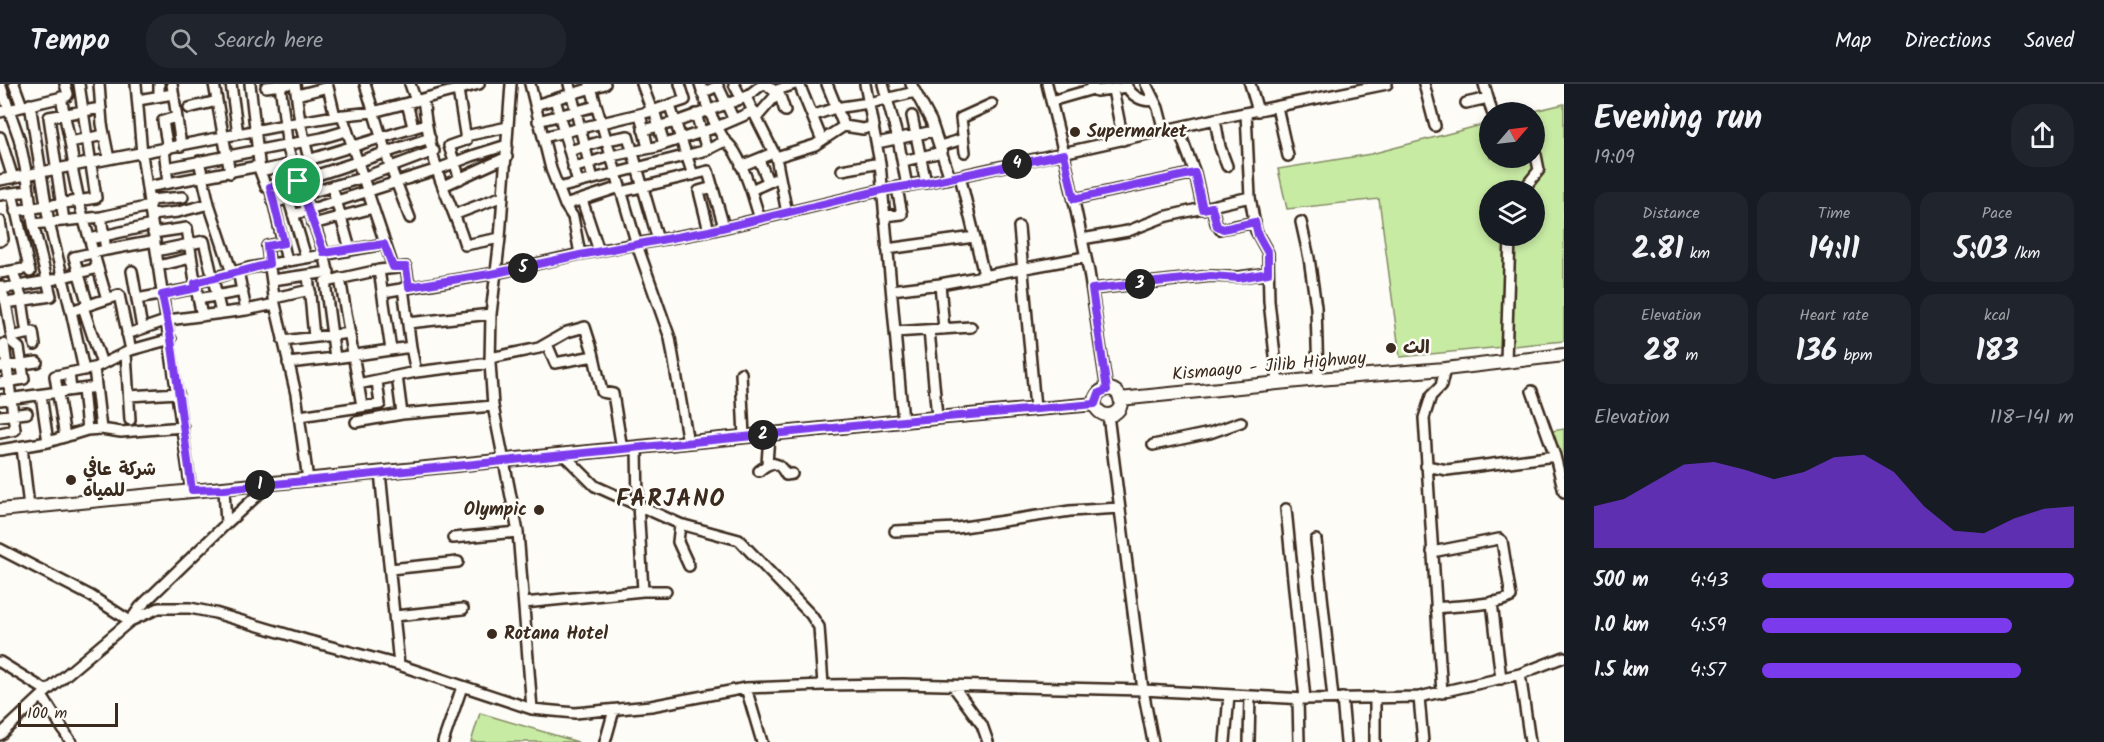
<!DOCTYPE html>
<meta charset="utf-8">
<style>
body{margin:0;font-family:Kalam,"Playpen Sans Arabic",sans-serif;background:#20242c;color:#f1f3f6;height:100vh;display:flex;flex-direction:column;font-size:22px;white-space:nowrap}
*{box-sizing:border-box;margin:0}
p{font-size:20px;color:#9ea1a6}
.icon{flex:none;width:33px;height:33px;fill:none;stroke:currentColor;stroke-width:2;stroke-linecap:round;stroke-linejoin:round}
.map{position:relative;flex:1;overflow:hidden}
.details{display:flex;flex-direction:column;background:#171b24;width:540px}
.details>*{flex:none}
.needle{width:39px;rotate:62deg}
.fabs{position:absolute;left:1479px;top:18px;display:grid;gap:12px}
.fabs a{display:grid;place-items:center;width:66px;height:66px;border-radius:50%;background:#171b24;box-shadow:0 3px 9px #0003;font-size:30px}
.scale{position:absolute;left:18px;bottom:15px;width:100px;box-sizing:border-box;padding-left:6px;border:3px solid #3b2a1e;border-top:0;font-size:16px;line-height:21px;white-space:nowrap;color:#3b2a1e;-webkit-text-stroke:4px #fdfcf7;paint-order:stroke}
.pin{position:absolute;display:grid;place-items:center;width:51px;height:51px;color:#fff;margin:-26px;border:3px solid #fff;border-radius:50%;box-shadow:0 2px 6px #0007}
.km{position:absolute;width:30px;height:30px;margin:-15px;border-radius:50%;background:#222;color:#fff;font-size:16px;line-height:30px;text-align:center}
.round{display:grid;place-items:center;flex:none;width:63px;height:63px;border-radius:24px;background:#20242c}
.summary{display:flex;align-items:center;justify-content:space-between;height:102px;padding:0 30px}
h1{font-size:33px;font-weight:700;line-height:45px}
.stats{display:grid;grid-template-columns:repeat(3,1fr);gap:9px;height:102px;padding:6px 30px}
.stats div{display:grid;align-content:center;border-radius:15px;background:#20242c;text-align:center}
.stats b{font-size:30px;font-weight:700}
.stats small{font-size:16px;font-weight:400}
.stats p{font-size:16px}
.chart{height:168px;padding:12px 30px}
.chart p{display:flex;justify-content:space-between}
.chart svg{width:100%;height:108px;margin-top:6px;fill:#7c3aed;opacity:.7}
ul{padding:0 30px;list-style:none;font-size:20px}
li{display:grid;grid-template-columns:96px 72px 1fr;align-items:center;height:45px}
li i{height:15px;border-radius:8px;background:#7c3aed}
header{display:flex;align-items:center;gap:36px;box-sizing:border-box;height:84px;padding:0 30px;background:#171b24;border-bottom:2px solid #363941}
header strong{font-size:28px}
nav{display:flex;gap:33px;margin-inline-start:auto;font-size:21px}
.search{width:420px;height:54px;background:#20242c;display:flex;align-items:center;gap:15px;box-sizing:border-box;padding:0 21px;border-radius:24px;color:#9ea1a6;font-size:22px}
main{display:flex;flex:1;min-height:0}
.map>svg:first-child{display:block}
</style>
<header>
<strong>Tempo</strong>
<div class="search"><svg class="icon" aria-label="search" viewBox="0 0 24 24"><circle cx="10" cy="10" r="6"/><path d="M15 15l6 6"/></svg>Search here</div>
<nav><a>Map</a><a>Directions</a><a>Saved</a></nav>
</header>
<main>
<div class="map">
<svg width="1564" height="658" viewBox="0 0 1564 658">
<rect width="100%" height="100%" fill="#fdfcf7"/>
<filter id="ink" filterUnits="userSpaceOnUse"><feTurbulence type="fractalNoise" baseFrequency=".0167" numOctaves="2"/><feDisplacementMap in="SourceGraphic" scale="12" xChannelSelector="R" yChannelSelector="G"/><feConvolveMatrix kernelMatrix="1 2 1 2 8 2 1 2 1" color-interpolation-filters="sRGB"/></filter>
<g filter="url(#ink)">
<path fill="#c8eba4" stroke="#828a61" stroke-width="1.5" fill-rule="evenodd" d="M1564,20V257L1400,273L1379,115L1287,125L1278,85L1371,70L1489,39L1490,74H1534V28H1530ZM1490,106H1534V152H1490Z
M1564,345V386L1551,347Z
M480,629L578,658H471Z"/>
<g fill="none" stroke-linecap="round" stroke-linejoin="round">
<defs>
<path id="minor" d="M0,0L19,54L27,92L33,140L51,212L6,219
M14,0L22,22
M99,0L102,40L109,75
M136,0L142,70L191,407
M172,0L181,62
M214,0L230,89
M231,0L238,50
M250,0L260,87L266,103L299,97L430,54
M280,0L288,65L324,169L330,196
M295,0L300,38L313,92
M365,0L390,82L410,134
M410,0L416,17
M511,0L500,154L491,230L490,279L493,322L518,448L532,625
M530,0L551,85L565,121L573,133L580,170
M569,0L593,95
M590,0L637,161L670,254L688,359
M734,0L741,14
M766,0L780,12L785,27
M799,0L822,56
M827,0L844,42
M865,0L880,79L903,337
M883,0L898,55L907,102
M911,0L931,37L950,94
M1047,0L1064,70L1089,188L1107,306
M1126,0C1130,11 1142,19 1154,16
M1146,0L1158,24L1164,47
M1250,0L1258,27
M1424,0L1435,42
M1484,0L1492,28
M1092,2L1096,7L1127,3
M266,3L288,0
M458,6L466,56L449,62L460,95
M1113,6L1123,56
M774,7L795,0
M702,9L718,2L734,36
M297,11L328,3L335,32
M159,12V0
M61,13L70,58L104,51
M746,13L776,73L787,129
M423,15C426,42 433,78 443,103C451,123 459,141 465,161L500,154
M555,15L578,99
M138,16L173,10
M1051,17L1093,5
M407,19L413,43
M1466,19L1488,14
M30,20L49,139L71,227L84,286
M535,21L605,0
M670,22L693,91
M1277,23L1288,72
M189,24L217,17
M654,26L664,60
M652,27L685,16L680,0
M0,28L67,12L68,10L65,0
M1246,29L1250,113L1256,147L1268,169L1269,217L1278,299
M640,30L648,64
M696,30L707,66
M342,31L393,183
M812,32L835,24L869,19L915,8
M912,32L926,99
M757,33L777,10
M1215,35L1220,63L1227,82
M538,37L596,22
M1178,44L1195,89L1203,125
M643,46L676,38L746,13L763,0
M465,52L508,43
M0,53L13,94
M543,53L652,27L642,0
M725,57L717,43L754,27
M70,58L74,82
M877,59L934,47
M940,62L963,55
M164,65L168,99
M168,65L163,37L176,33
M569,67L606,56L628,52L658,156
M965,68L961,34L992,20
M776,73L815,61L844,42L863,45L874,42
M308,76L426,40
M759,76L768,97
M199,77L209,120L232,189
M903,77L942,68
M741,82L773,69
M72,83L81,126L107,215
M166,84L322,54L346,47
M573,84L611,72L656,63L717,43L708,25L700,0
M842,86L880,79
M260,87L292,80
M960,92L984,191
M0,96L300,38L335,32L373,28L479,0
M284,100L306,173
M332,102L350,165
M443,102L507,73
M147,103L259,82
M270,103L287,177
M558,104L688,71L707,66L725,57C738,66 745,91 751,106
M1523,106L1539,86L1536,71
M29,107L12,109L29,184
M621,108L708,87L724,143
M0,111L12,109
M1074,115L1195,89
M149,116L183,113
M582,116L599,167
M273,119L362,94L434,67
M565,121L620,103
M1212,123L1216,139L1220,145L1255,138
M15,127L96,114L79,0
M456,130L503,112
M151,131L178,128L209,120
M293,131L438,85L472,72L507,61
M884,132L902,130L897,104
M760,135L751,106L780,93
M0,137L3,155L0,157
M64,137L49,33L101,24
M1301,138L1309,174L1316,223L1318,295
M33,140L101,133L150,122
M313,140L373,124
M1019,143L1035,324
M709,147L699,107L713,103
M153,149L187,144L196,204L202,232
M90,155L152,141
M1082,155L1128,147L1164,133L1250,113
M283,159L267,162L275,220L296,310L308,396
M887,165L974,153
M106,166L155,157
M156,167L204,157L221,229
M158,182L191,174
M13,187L22,216L27,250
M132,187L142,244
M238,187L246,226
M0,189L29,184L30,188
M308,191L314,253
M340,194L362,322
M272,196L329,188
M195,199L249,184L384,160
M940,200L944,245
M0,202L6,219L13,259L19,264L24,295L0,299
M0,205L48,197L98,184
M1092,205L1211,192L1239,193L1268,189
M892,206L940,200L1085,173
M383,208L496,189L580,170L709,147L882,106L950,94L1215,35L1387,0
M274,214L310,206
M137,215L196,204
M198,215L243,207
M88,221L74,173L106,166L101,133
M83,223L102,280
M71,227L119,211L131,266
M408,239L491,230
M929,246L937,333
M895,248L971,243
M127,250L168,236L246,226L275,220
M12,253L33,248L35,261
M283,257L350,249
M547,260L555,279L594,272
M411,263L416,288
M391,266L379,186L406,183L409,203
M126,269L130,336
M335,274L325,198L379,186
M490,274L539,264L567,248L585,243L593,268L602,308L613,310L622,365
M1506,277L1510,152
M288,279L335,274L411,263L403,204
M0,283L37,278
M94,284L101,345
M741,289L744,353
M358,300L416,288L490,279
M83,305L87,346
M71,306L69,289L94,284L131,266L171,255
M1532,307L1555,372L1564,408
M41,311L48,358
M129,312L178,309
M0,316L96,303
M402,330L493,322
M1108,331L1143,606L1153,658
M0,332L27,329
M300,332L380,320L377,297
M356,338L402,330L397,292
M0,349L15,346L4,260
M65,353L55,292L69,289
M1153,361L1210,349L1241,338
M22,363L29,423
M637,364L638,420L643,507
M0,366L48,358L87,346L101,345L121,348L183,343
M564,371L595,402L680,440L739,456L811,531L819,543L823,601
M767,380L769,351
M1426,382L1447,386L1555,372
M759,387C771,377 778,376 786,391L792,390
M380,388L399,581
M224,405L226,440
M1286,425L1305,615
M680,440L678,458L689,482
M895,447L957,444L1070,427L1120,424
M453,454L518,448
M1316,456L1333,614
M0,465L91,512L130,537L140,523L226,440L271,399
M1432,468L1499,455L1502,457L1511,513C1498,521 1453,522 1436,524
M390,485L458,478
M1492,518L1501,595
M524,519L643,507H666
M395,532L463,525
M0,578L47,607
M1520,590L1530,658
M953,602L982,641L988,658
M746,604L762,658
M1442,609L1424,334L1431,312L1441,302L1445,285
M42,612L71,658
M1375,613V658
M1419,613L1423,658
M1342,614L1346,658
M1298,615L1299,658
M0,651L47,607L130,537L159,524H190L215,529L306,556L399,581L532,625L575,629L651,622L746,604L823,601L903,600L1143,606L1305,615L1419,613L1520,590L1564,573
M443,658L462,603
M605,658L614,626
M1225,658L1229,611
M1249,658L1250,612"/>
<path id="major" d="M1095 318a13 13 0 1 1 26 0a13 13 0 1 1-26 0Z
M1120,315L1318,295L1445,285L1564,271
M0,426L913,336L1095,320"/>
</defs>
<use href="#minor" stroke="#3b2a1e" stroke-width="14"/>
<use href="#major" stroke="#3b2a1e" stroke-width="16"/>
<use href="#minor" stroke="#fdfcf7" stroke-width="9"/>
<use href="#major" stroke="#fdfcf7" stroke-width="12"/>
</g>
</g>
<g fill="none" stroke-linecap="round" stroke-linejoin="round" filter="url(#ink)">
<defs>
<path id="route" d="M1064,70L1074,115L1195,89L1203,125L1212,123L1217,142L1223,145L1255,138L1258,151L1268,169V189L1239,194L1211,192L1092,205L1107,306L1099,309L1095,320L913,336L224,405L192,406L171,255L162,211L196,204L195,199L269,180L267,162L284,159L270,103L298,97L324,169L384,160L393,183H406L409,203L496,189L580,171L709,147L882,106L926,99Z"/>
</defs>
<use href="#route" stroke="#fff" stroke-width="12"/>
<use href="#route" stroke="#7c3aed" stroke-width="8"/>
</g>
<g fill="#3b2a1e" stroke="#fdfcf7" stroke-width="2">
<circle cx="1075" cy="48" r="6"/>
<circle cx="1391" cy="264" r="6"/>
<circle cx="71" cy="396" r="6"/>
<circle cx="539" cy="426" r="6"/>
<circle cx="492" cy="550" r="6"/>
</g>
<g text-anchor="middle" dominant-baseline="central" stroke-width="5" stroke-linejoin="round" paint-order="stroke">
<g font-size="18" font-weight="bold" fill="#3b2a1e" stroke="#fdfcf7" text-anchor="start">
<text x="1087" y="48">Supermarket</text>
<text x="1403" y="264">الث</text>
<text x="83" y="386">شركة عافي<tspan x="83" dy="21">للمياه</tspan></text>
<text x="527" y="426" text-anchor="end">Olympic</text>
<text x="504" y="550">Rotana Hotel</text>
</g>
<g font-size="18" fill="#3b2a1e" stroke="#fdfcf7">
<text transform="translate(1269 283) rotate(-5)">Kismaayo - Jilib Highway</text>
</g>
<g font-size="24" font-weight="bold" letter-spacing="1.5" fill="#3b2a1e" stroke="#fdfcf7">
<text x="671" y="415">FARJANO</text>
</g>
</g>
</svg>
<div class="fabs">
<a><svg class="needle" viewBox="-14 -14 28 28"><path d="M0-13l5 13h-10z" fill="#e53935"/><path d="M0 13l5-13h-10z" fill="#9ea1a6"/></svg></a>
<a><svg class="icon" aria-label="layers" viewBox="0 0 24 24"><path d="M12 4l9 5-9 5-9-5zM3 14l9 5 9-5"/></svg></a>
</div>
<div class="scale">100 m</div>
<div class="pin" style="left:298px;top:97px;background:#1e9e55"><svg class="icon" aria-label="arrive" viewBox="0 0 24 24"><path d="M6 21V4h12l-3 4 3 4H6"/></svg></div>
<b class="km" style="left:260px;top:401px">1</b>
<b class="km" style="left:763px;top:351px">2</b>
<b class="km" style="left:1140px;top:200px">3</b>
<b class="km" style="left:1017px;top:80px">4</b>
<b class="km" style="left:523px;top:184px">5</b>
</div>
<section class="details">
<div class="summary"><div><h1>Evening run</h1><p>19:09</p></div><a class="round"><svg class="icon" aria-label="share" viewBox="0 0 24 24"><path d="M12 15V3M7 8l5-5 5 5M5 13v7h14v-7"/></svg></a></div>
<div class="stats">
<div><p>Distance</p><b>2.81<small> km</small></b></div>
<div><p>Time</p><b>14:11</b></div>
<div><p>Pace</p><b>5:03<small> /km</small></b></div>
</div>
<div class="stats">
<div><p>Elevation</p><b>28<small> m</small></b></div>
<div><p>Heart rate</p><b>136<small> bpm</small></b></div>
<div><p>kcal</p><b>183</b></div>
</div>
<div class="chart"><p><span>Elevation</span>118–141 m</p>
<svg viewBox="0 0 160 44" preserveAspectRatio="none"><path d="M0 44V27L10 24L20 17L30 10L40 9L50 12L60 16L70 13L80 7L90 6L100 13L110 27L120 37L130 38L140 32L150 28L160 27V44z"/></svg>
</div>
<ul>
<li><b>500 m</b>4:43<i style="width:100%"></i></li>
<li><b>1.0 km</b>4:59<i style="width:80%"></i></li>
<li><b>1.5 km</b>4:57<i style="width:83%"></i></li>
</ul>
</section>
</main>
